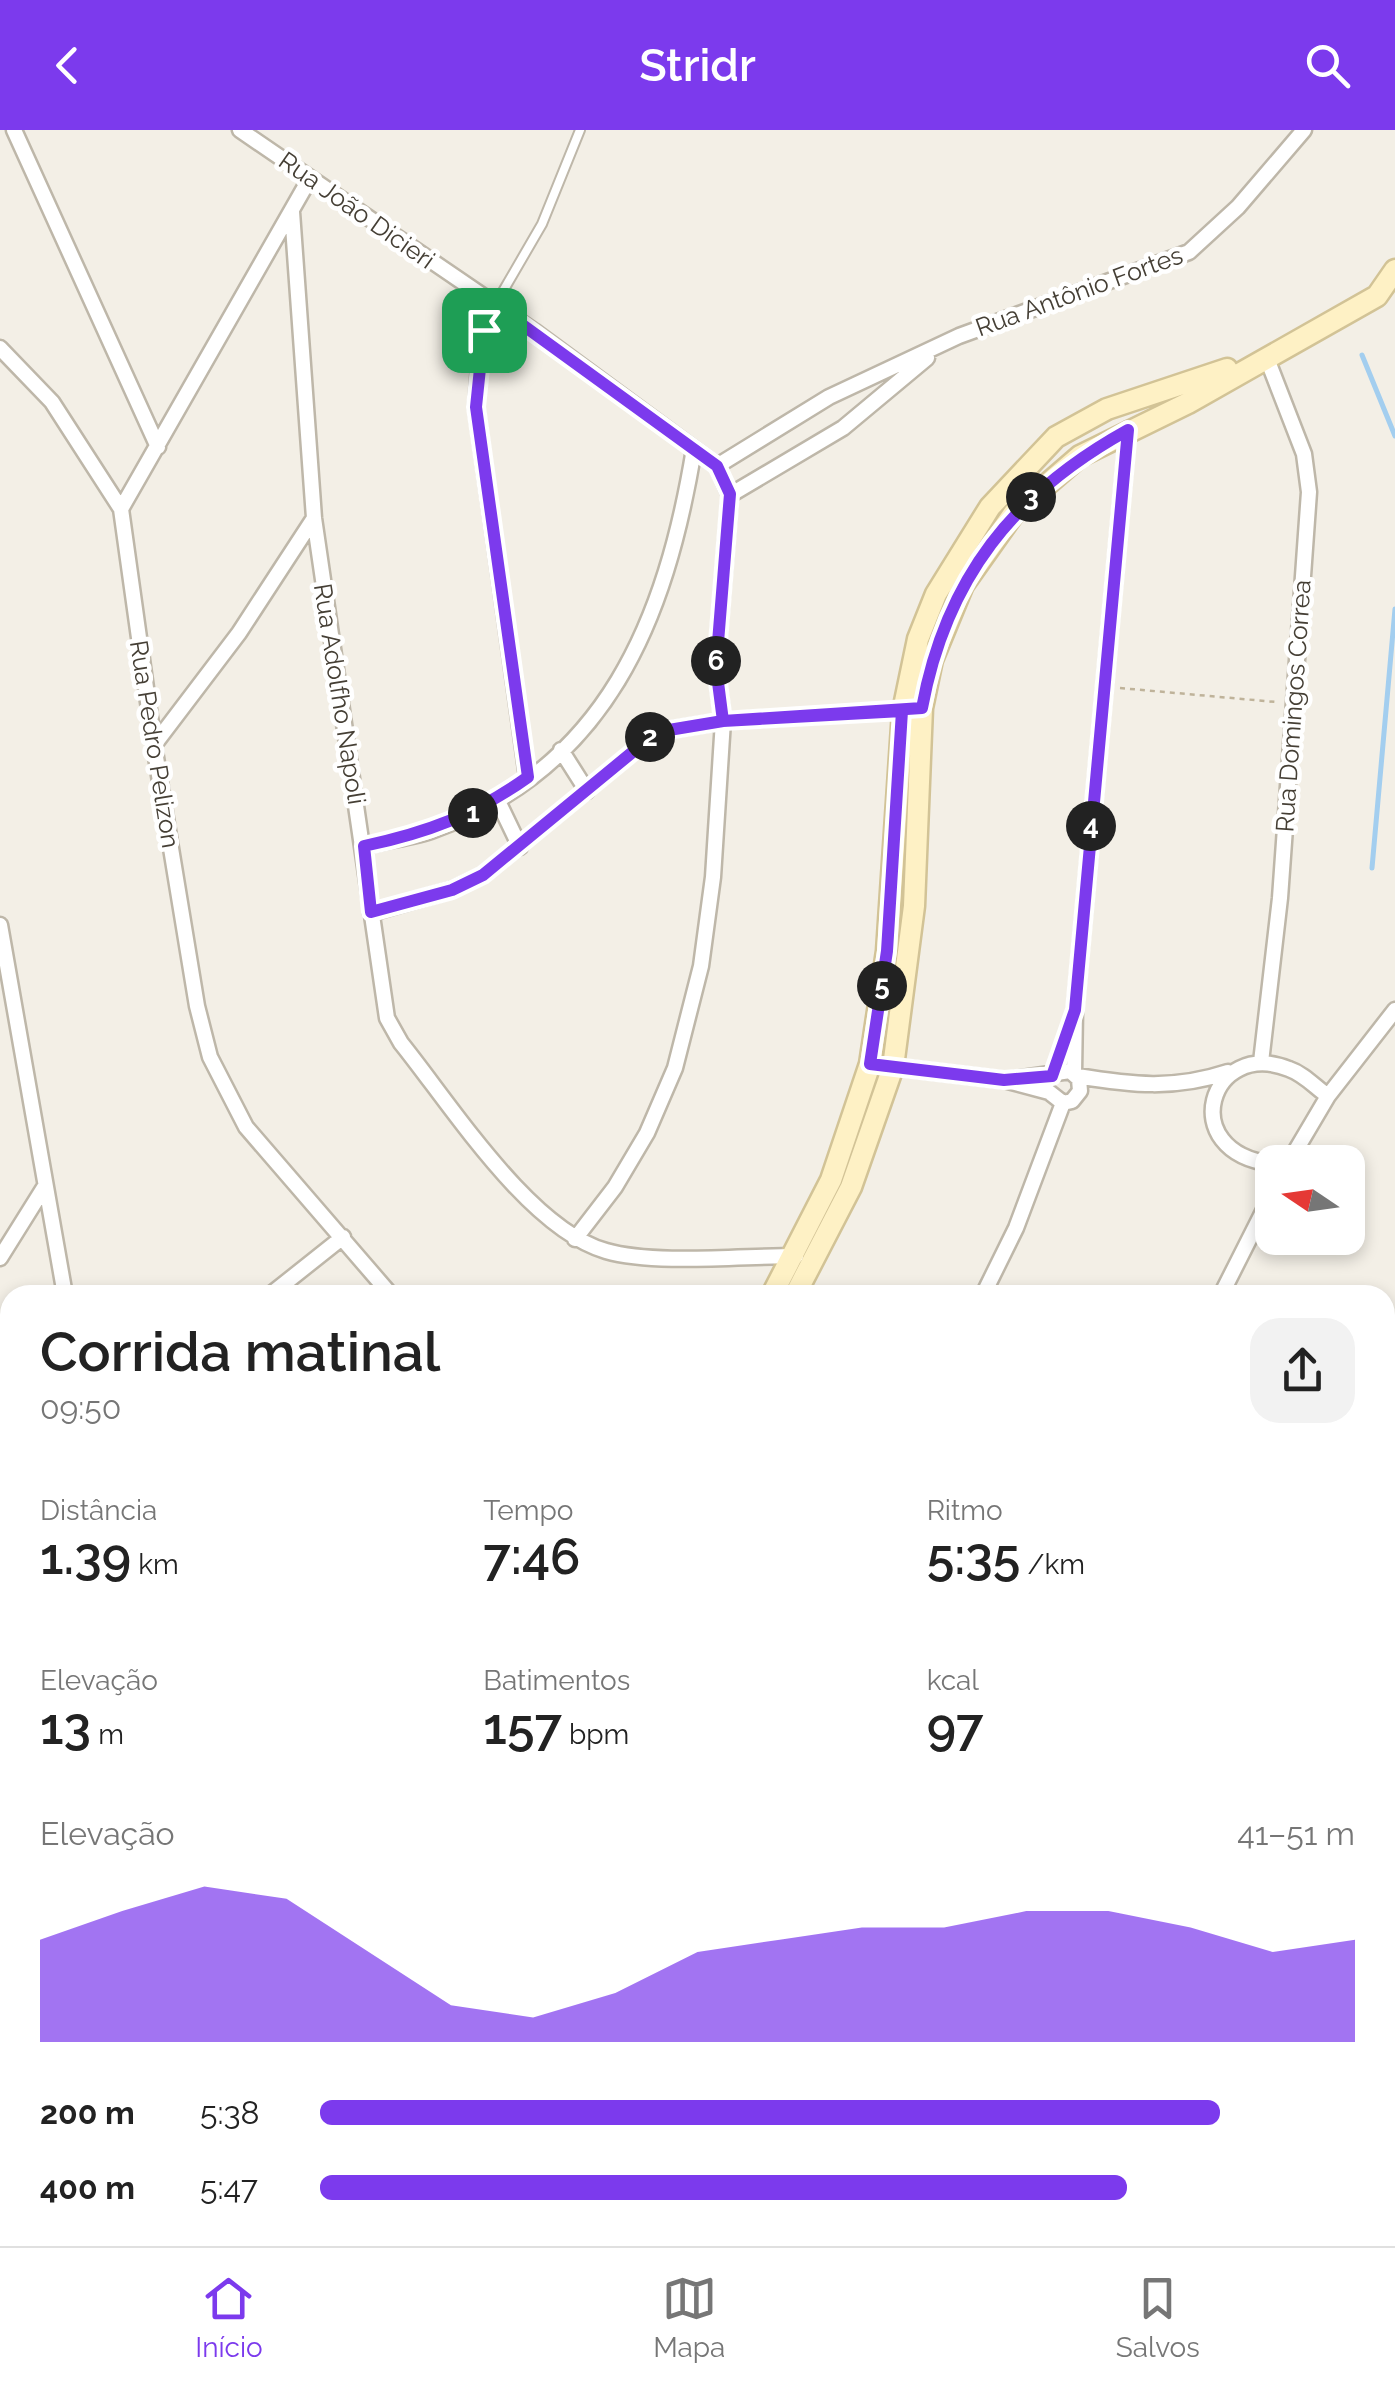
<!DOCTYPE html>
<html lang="pt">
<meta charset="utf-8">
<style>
body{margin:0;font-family:Raleway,sans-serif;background:#f2f2f2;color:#222;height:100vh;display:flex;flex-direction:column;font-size:38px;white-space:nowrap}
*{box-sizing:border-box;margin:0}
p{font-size:32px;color:#767676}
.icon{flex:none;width:55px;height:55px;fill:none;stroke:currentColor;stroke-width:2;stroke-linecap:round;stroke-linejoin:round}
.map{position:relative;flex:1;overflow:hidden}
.side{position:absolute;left:0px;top:1155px;width:1395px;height:962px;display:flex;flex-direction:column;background:#fff;border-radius:30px 30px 0 0;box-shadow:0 5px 15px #0003}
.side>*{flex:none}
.needle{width:65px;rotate:283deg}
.tools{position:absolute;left:1255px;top:1015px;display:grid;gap:20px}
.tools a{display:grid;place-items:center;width:110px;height:110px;border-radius:20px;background:#fff;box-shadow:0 5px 15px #0003;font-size:50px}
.pin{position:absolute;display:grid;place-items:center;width:85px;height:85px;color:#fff;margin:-42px;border-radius:20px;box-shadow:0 5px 15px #0006}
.km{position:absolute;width:50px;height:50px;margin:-25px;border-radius:50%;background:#222;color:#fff;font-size:28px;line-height:50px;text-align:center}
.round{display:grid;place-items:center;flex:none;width:105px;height:105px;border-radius:30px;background:#f2f2f2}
.head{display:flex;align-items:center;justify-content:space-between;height:170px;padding:0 40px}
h1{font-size:55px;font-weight:600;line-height:75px}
.metrics{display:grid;grid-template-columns:repeat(3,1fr);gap:15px;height:170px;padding:10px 40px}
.metrics div{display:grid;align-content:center}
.metrics b{font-size:50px;font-weight:600}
.metrics small{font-size:28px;font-weight:400}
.metrics p{font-size:28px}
.chart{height:280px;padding:20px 40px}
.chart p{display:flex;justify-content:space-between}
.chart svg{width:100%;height:180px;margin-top:10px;fill:#7c3aed;opacity:.7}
ul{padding:0 40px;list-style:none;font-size:32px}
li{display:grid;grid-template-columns:160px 120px 1fr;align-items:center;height:75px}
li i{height:25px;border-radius:12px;background:#7c3aed}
header{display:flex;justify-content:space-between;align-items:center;height:130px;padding:0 40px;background:#7c3aed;color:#fff;font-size:45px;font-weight:600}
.menu{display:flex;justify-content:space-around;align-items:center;height:140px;border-top:2px solid #e0e0e0;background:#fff;font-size:28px;color:#767676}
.menu a{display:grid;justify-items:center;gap:5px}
.menu .selected{color:#7c3aed}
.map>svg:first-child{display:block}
</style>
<header><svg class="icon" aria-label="back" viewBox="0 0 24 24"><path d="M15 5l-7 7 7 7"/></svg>Stridr<svg class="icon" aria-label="search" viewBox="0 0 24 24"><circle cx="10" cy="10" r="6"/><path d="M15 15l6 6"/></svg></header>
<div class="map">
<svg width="1395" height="2116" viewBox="0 0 1395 2116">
<rect width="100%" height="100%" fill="#f3efe6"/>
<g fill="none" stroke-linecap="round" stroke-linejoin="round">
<path stroke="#a3ceef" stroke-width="5" d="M1362,225L1395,306
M1372,738L1395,479"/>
<defs>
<path id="lane" d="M495,175L542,94L580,0"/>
<path id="street" d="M14,0L158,317
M240,0L534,201L717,336
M310,48L121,379L154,615L197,876L210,927L246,997L391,1165
M292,82L314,388L387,888L401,913C451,975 529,1099 606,1121C655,1135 742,1126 796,1126
M495,175L480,223L476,277L527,647
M0,218L52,272L121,379
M717,336L829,267L959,206L1189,122L1238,77L1304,0
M730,365L843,298L927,228
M154,615L239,503L314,388
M561,620L587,661
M497,669L520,717
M363,716C385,711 410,708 431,701C607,639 666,489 694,319
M371,783L451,760L483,745L657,602L723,591L911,580
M0,795L65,1165
M1261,932L1280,768L1309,362L1304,324L1266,226
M870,934L1004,950L1049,962L1063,973
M1056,943L1071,895
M1074,944L1075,880L1128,299
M1077,946C1132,955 1174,960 1228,942
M1015,949L1070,941L1079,949L1080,961L1072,971L1063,973
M1289,1032L1328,966L1395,880
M1272,1034C1174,1022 1210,907 1289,939C1304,944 1315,957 1328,966
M575,1109L615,1057L647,1003L675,938L701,836L713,747L723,591L716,537L730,365L717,336
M0,1128L45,1056
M270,1165L343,1107
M983,1165L1016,1098L1063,973
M1221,1165L1272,1064
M0,1637L10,1614
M0,1837L10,1841
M502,2108L532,2116
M982,2108L984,2116
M7,2116L11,2108
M199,2116L203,2108
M549,2116L553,2108
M736,2116L740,2108
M1084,2116L1085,2108"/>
<path id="secondary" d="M772,1165L831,1050L870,934L887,821L903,581L918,509L936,464L990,377L1056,307L1107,279L1227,239
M795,1165L851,1057L893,937L914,776L922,578L932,530L963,455L1014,383L1080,326L1188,273L1377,166L1395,140
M0,1353L10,1346
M374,2116L378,2108"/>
</defs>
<use href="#lane" stroke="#beb7a9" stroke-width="12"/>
<use href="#street" stroke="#beb7a9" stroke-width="19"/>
<use href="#secondary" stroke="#d2c396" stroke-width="25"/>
<path stroke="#bfb39a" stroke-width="2.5" stroke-dasharray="5 5" stroke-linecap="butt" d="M1120,558L1276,572"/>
<use href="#lane" stroke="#fff" stroke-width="8"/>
<use href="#street" stroke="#fff" stroke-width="14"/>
<use href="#secondary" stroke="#fef1c5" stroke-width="20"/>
<defs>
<path id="rail" d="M1385,1519L1395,1486
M1385,1557L1395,1519
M1281,2116L1283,2108"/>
</defs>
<use href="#rail" stroke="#959595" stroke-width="9"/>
<use href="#rail" stroke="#fff" stroke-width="5" stroke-dasharray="15" stroke-linecap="butt"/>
</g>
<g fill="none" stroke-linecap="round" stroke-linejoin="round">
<defs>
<path id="route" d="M484,200L476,277L528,647C475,685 426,703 364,716L371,782L452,760L483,745L657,602L723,591L922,578C946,448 1014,363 1128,300L1075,880L1052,946L1004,950L870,934L887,821L902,581L723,591L716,537L730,364L717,336L495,175L484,200"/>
</defs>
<use href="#route" stroke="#fff" stroke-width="20"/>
<use href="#route" stroke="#7c3aed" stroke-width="12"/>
</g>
<g text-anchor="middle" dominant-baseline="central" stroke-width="9" stroke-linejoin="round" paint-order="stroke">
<g font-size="25" fill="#453f35" stroke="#fff">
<text transform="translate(357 80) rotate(35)">Rua João Dicieri</text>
<text transform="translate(1079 161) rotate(-20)">Rua Antônio Fortes</text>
<text transform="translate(340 564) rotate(81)">Rua Adolfho Napoli</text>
<text transform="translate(1293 576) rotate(-86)">Rua Domingos Correa</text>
<text transform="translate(155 614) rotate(81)">Rua Pedro Pelizon</text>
</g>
</g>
</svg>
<div class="tools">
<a><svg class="needle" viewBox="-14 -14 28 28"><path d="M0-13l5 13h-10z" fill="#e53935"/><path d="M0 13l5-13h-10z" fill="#767676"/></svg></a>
</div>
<div class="pin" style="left:484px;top:200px;background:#1e9e55"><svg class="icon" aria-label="arrive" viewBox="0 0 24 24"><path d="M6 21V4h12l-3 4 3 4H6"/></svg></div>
<b class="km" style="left:473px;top:683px">1</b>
<b class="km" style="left:650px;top:607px">2</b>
<b class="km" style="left:1031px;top:367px">3</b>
<b class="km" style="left:1091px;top:696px">4</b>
<b class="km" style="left:882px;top:856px">5</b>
<b class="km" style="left:716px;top:531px">6</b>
<section class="side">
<div class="head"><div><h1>Corrida matinal</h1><p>09:50</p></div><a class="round"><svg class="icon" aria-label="share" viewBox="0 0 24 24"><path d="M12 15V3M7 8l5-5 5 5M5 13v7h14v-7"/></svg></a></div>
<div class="metrics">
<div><p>Distância</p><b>1.39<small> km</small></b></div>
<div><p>Tempo</p><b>7:46</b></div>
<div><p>Ritmo</p><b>5:35<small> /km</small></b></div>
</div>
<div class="metrics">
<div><p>Elevação</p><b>13<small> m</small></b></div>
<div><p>Batimentos</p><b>157<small> bpm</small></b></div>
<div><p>kcal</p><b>97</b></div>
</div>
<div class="chart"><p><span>Elevação</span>41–51 m</p>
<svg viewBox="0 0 160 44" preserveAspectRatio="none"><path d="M0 44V19L10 12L20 6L30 9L40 22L50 35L60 38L70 32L80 22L90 19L100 16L110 16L120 12L130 12L140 16L150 22L160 19V44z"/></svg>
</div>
<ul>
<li><b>200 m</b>5:38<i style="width:87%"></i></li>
<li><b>400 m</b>5:47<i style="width:78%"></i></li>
</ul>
</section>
</div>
<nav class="menu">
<a class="selected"><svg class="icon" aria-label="home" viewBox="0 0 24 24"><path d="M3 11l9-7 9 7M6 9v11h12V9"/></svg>Início</a>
<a><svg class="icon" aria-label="map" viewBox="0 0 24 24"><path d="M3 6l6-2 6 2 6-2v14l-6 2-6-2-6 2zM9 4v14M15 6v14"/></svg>Mapa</a>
<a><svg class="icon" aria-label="saved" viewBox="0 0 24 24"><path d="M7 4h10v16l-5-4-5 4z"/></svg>Salvos</a>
</nav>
